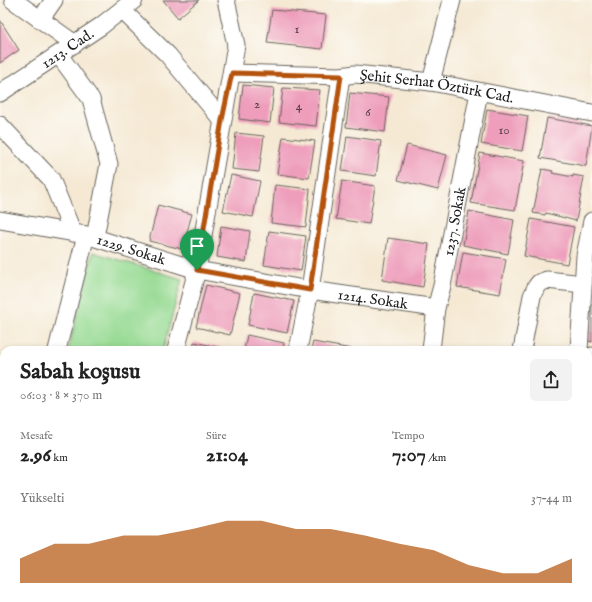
<!DOCTYPE html>
<html lang="tr">
<meta charset="utf-8">
<style>
body{margin:0;font-family:"IM FELL English",serif;background:#f2f2f2;color:#222;height:100vh;display:flex;flex-direction:column;font-size:15px;white-space:nowrap}
*{box-sizing:border-box;margin:0}
p{font-size:13px;color:#767676}
.icon{flex:none;width:22px;height:22px;fill:none;stroke:currentColor;stroke-width:2;stroke-linecap:round;stroke-linejoin:round}
.map{position:relative;flex:1;overflow:hidden}
.side{position:absolute;left:0px;top:346px;width:592px;height:256px;display:flex;flex-direction:column;background:#fff;border-radius:12px 12px 0 0;box-shadow:0 2px 6px #0003}
.side>*{flex:none}
.pin{position:absolute;display:grid;place-items:center;width:34px;height:34px;color:#fff;margin:-41px -17px;border-radius:50% 50% 50% 0;rotate:-45deg;box-shadow:0 0 4px #0007}
.pin .icon{rotate:45deg}
.round{display:grid;place-items:center;flex:none;width:42px;height:42px;border-radius:6px;background:#f2f2f2}
.summary{display:flex;align-items:center;justify-content:space-between;height:68px;padding:0 20px}
h1{font-size:22px;font-weight:700;line-height:30px}
.metrics{display:grid;grid-template-columns:repeat(3,1fr);gap:6px;height:68px;padding:4px 20px}
.metrics div{display:grid;align-content:center}
.metrics b{font-size:20px;font-weight:700}
.metrics small{font-size:11px;font-weight:400}
.metrics p{font-size:11px}
.chart{height:112px;padding:8px 20px}
.chart p{display:flex;justify-content:space-between}
.chart svg{width:100%;height:72px;margin-top:4px;fill:#b45309;opacity:.7}
.map>svg:first-child{display:block}
</style>
<div class="map">
<svg width="592" height="602" viewBox="0 0 592 602">
<rect width="100%" height="100%" fill="#fdfcf7"/>
<filter id="ink" filterUnits="userSpaceOnUse"><feTurbulence type="fractalNoise" baseFrequency=".025" numOctaves="2"/><feDisplacementMap in="SourceGraphic" scale="8" xChannelSelector="R" yChannelSelector="G"/><feConvolveMatrix kernelMatrix="1 2 1 2 8 2 1 2 1" color-interpolation-filters="sRGB"/></filter>
<filter id="wash" filterUnits="userSpaceOnUse"><feTurbulence type="fractalNoise" baseFrequency=".012" numOctaves="4" result="noise"/><feDisplacementMap in="SourceGraphic" scale="16" xChannelSelector="R" yChannelSelector="G"/><feGaussianBlur stdDeviation="0.9" result="paint"/><feColorMatrix in="noise" values="0 0 0 0 0 0 0 0 0 0 0 0 0 0 0 0 0 1.4 0 .05"/><feComposite in="paint" operator="in"/></filter>
<g filter="url(#wash)">
<rect width="100%" height="100%" fill="#f5e9d4"/>
<path fill="#96da93" stroke="#597b58" d="M93,252L182,279L163,350H68Z
M588,563L592,565V602H279L288,598H588Z"/>
<g id="blocks">
<path fill="#ee9ebb" d="M163,0H199L178,18Z
M272,10L326,15L322,49L267,43Z
M0,20L19,50L0,63Z
M243,85L274,88L270,123L239,119Z
M283,88L320,90L316,126L279,122Z
M350,93L389,97L385,132L346,127Z
M487,109L528,116L522,151L481,144Z
M547,118L592,126L586,166L540,158Z
M236,133L264,136L259,172L232,169Z
M347,136L381,141L376,176L342,171Z
M283,137L315,141L309,178L277,174Z
M407,145L447,155L438,190L398,180Z
M480,153L524,161L515,210L471,203Z
M542,169L553,171L552,173L573,177V175L584,177L576,221L546,213L545,215L533,213Z
M231,175L260,181L253,217L223,211Z
M342,181L375,186L369,224L336,219Z
M275,185L310,189L306,227L271,223Z
M158,205L192,214L182,249L149,241Z
M469,211L514,220L508,254L463,245Z
M531,219L574,227L567,264L524,256Z
M221,226L250,231L246,262L217,257Z
M269,231L306,236L301,271L264,265Z
M388,238L429,244L423,287L382,280Z
M463,252L506,259L500,294L457,287Z
M206,285L240,293L230,335L196,327Z
M254,293L294,301L287,333L248,325Z
M592,304V342L583,339L588,306Z
M247,335L284,343L283,350H244Z
M194,342L227,349V350H193Z
M313,342L352,349V350H311Z
M183,598H227L229,602H184Z"/>
</g>
</g>
<g filter="url(#ink)">
<use href="#blocks" fill-opacity="0" stroke="#68645c" stroke-width="1"/>
<g fill="none" stroke-linecap="round" stroke-linejoin="round">
<defs>
<g id="minor">
<path d="M13,0L75,44"/>
<path d="M122,10L168,55L222,120"/>
<path d="M40,20L54,0"/>
<path d="M59,55L91,99L109,164L95,237"/>
<path id="s1" d="M232,73L341,76L355,74L431,82L592,113"/>
<path d="M431,82L452,0"/>
<path id="s2" d="M0,93L101,26L134,0"/>
<path d="M0,125L51,179L73,233"/>
<path id="s3" d="M0,220L86,235L197,270L310,290L436,308"/>
<path d="M57,350L86,235"/>
<path d="M176,350L197,270L236,45L226,0"/>
<path d="M298,350L310,290L341,76"/>
<path id="s4" d="M431,350L436,308L442,286L479,92"/>
<path d="M522,350L532,296L536,287L539,283L547,280L583,284"/>
<path d="M579,350L585,256L592,221"/>
<path d="M588,358L592,356"/>
<path d="M0,408L4,409"/>
<path d="M0,534H4"/>
<path d="M0,552H4"/>
<path d="M588,563L592,565"/>
<path d="M490,598L496,602"/>
</g>
</defs>
<use href="#minor" stroke="#68645c" stroke-width="19"/>
<use href="#minor" stroke="#fff" stroke-width="17"/>
</g>
</g>
<g fill="none" stroke-linecap="round" stroke-linejoin="round" filter="url(#ink)">
<defs>
<path id="route" d="M232,73L341,76L310,290L197,270L222,120Z"/>
</defs>
<use href="#route" stroke="#fff" stroke-width="8"/>
<use href="#route" stroke="#b45309" stroke-width="5"/>
</g>
<g text-anchor="middle" dominant-baseline="central" stroke-width="3" stroke-linejoin="round" paint-order="stroke">
<g font-size="13" fill="#503c44">
<text x="297" y="29">1</text>
<text x="257" y="104">2</text>
<text x="299" y="106">4</text>
<text x="368" y="112">6</text>
<text x="504" y="130">10</text>
</g>
<g font-size="15" fill="#1c1c1c" stroke="#fdfcf7">
<text stroke="none"><textPath href="#s2" startOffset="81">1213. Cad.</textPath></text>
<text stroke="none"><textPath href="#s1" startOffset="206">Şehit Serhat Öztürk Cad.</textPath></text>
<text stroke="none"><textPath href="#s4" startOffset="131">1237. Sokak</textPath></text>
<text stroke="none"><textPath href="#s3" startOffset="135">1229. Sokak</textPath></text>
<text stroke="none"><textPath href="#s3" startOffset="382">1214. Sokak</textPath></text>
</g>
</g>
</svg>
<div class="pin" style="left:197px;top:270px;background:#1e9e55"><svg class="icon" aria-label="arrive" viewBox="0 0 24 24"><path d="M6 21V4h12l-3 4 3 4H6"/></svg></div>
<section class="side">
<div class="summary"><div><h1>Sabah koşusu</h1><p>06:03 · 8 × 370 m</p></div><a class="round"><svg class="icon" aria-label="share" viewBox="0 0 24 24"><path d="M12 15V3M7 8l5-5 5 5M5 13v7h14v-7"/></svg></a></div>
<div class="metrics">
<div><p>Mesafe</p><b>2.96<small> km</small></b></div>
<div><p>Süre</p><b>21:04</b></div>
<div><p>Tempo</p><b>7:07<small> /km</small></b></div>
</div>
<div class="chart"><p><span>Yükselti</span>37–44 m</p>
<svg viewBox="0 0 160 44" preserveAspectRatio="none"><path d="M0 44V29L10 20L20 20L30 15L40 15L50 11L60 6L70 6L80 11L90 11L100 15L110 20L120 24L130 33L140 38L150 38L160 29V44z"/></svg>
</div>
</section>
</div>
